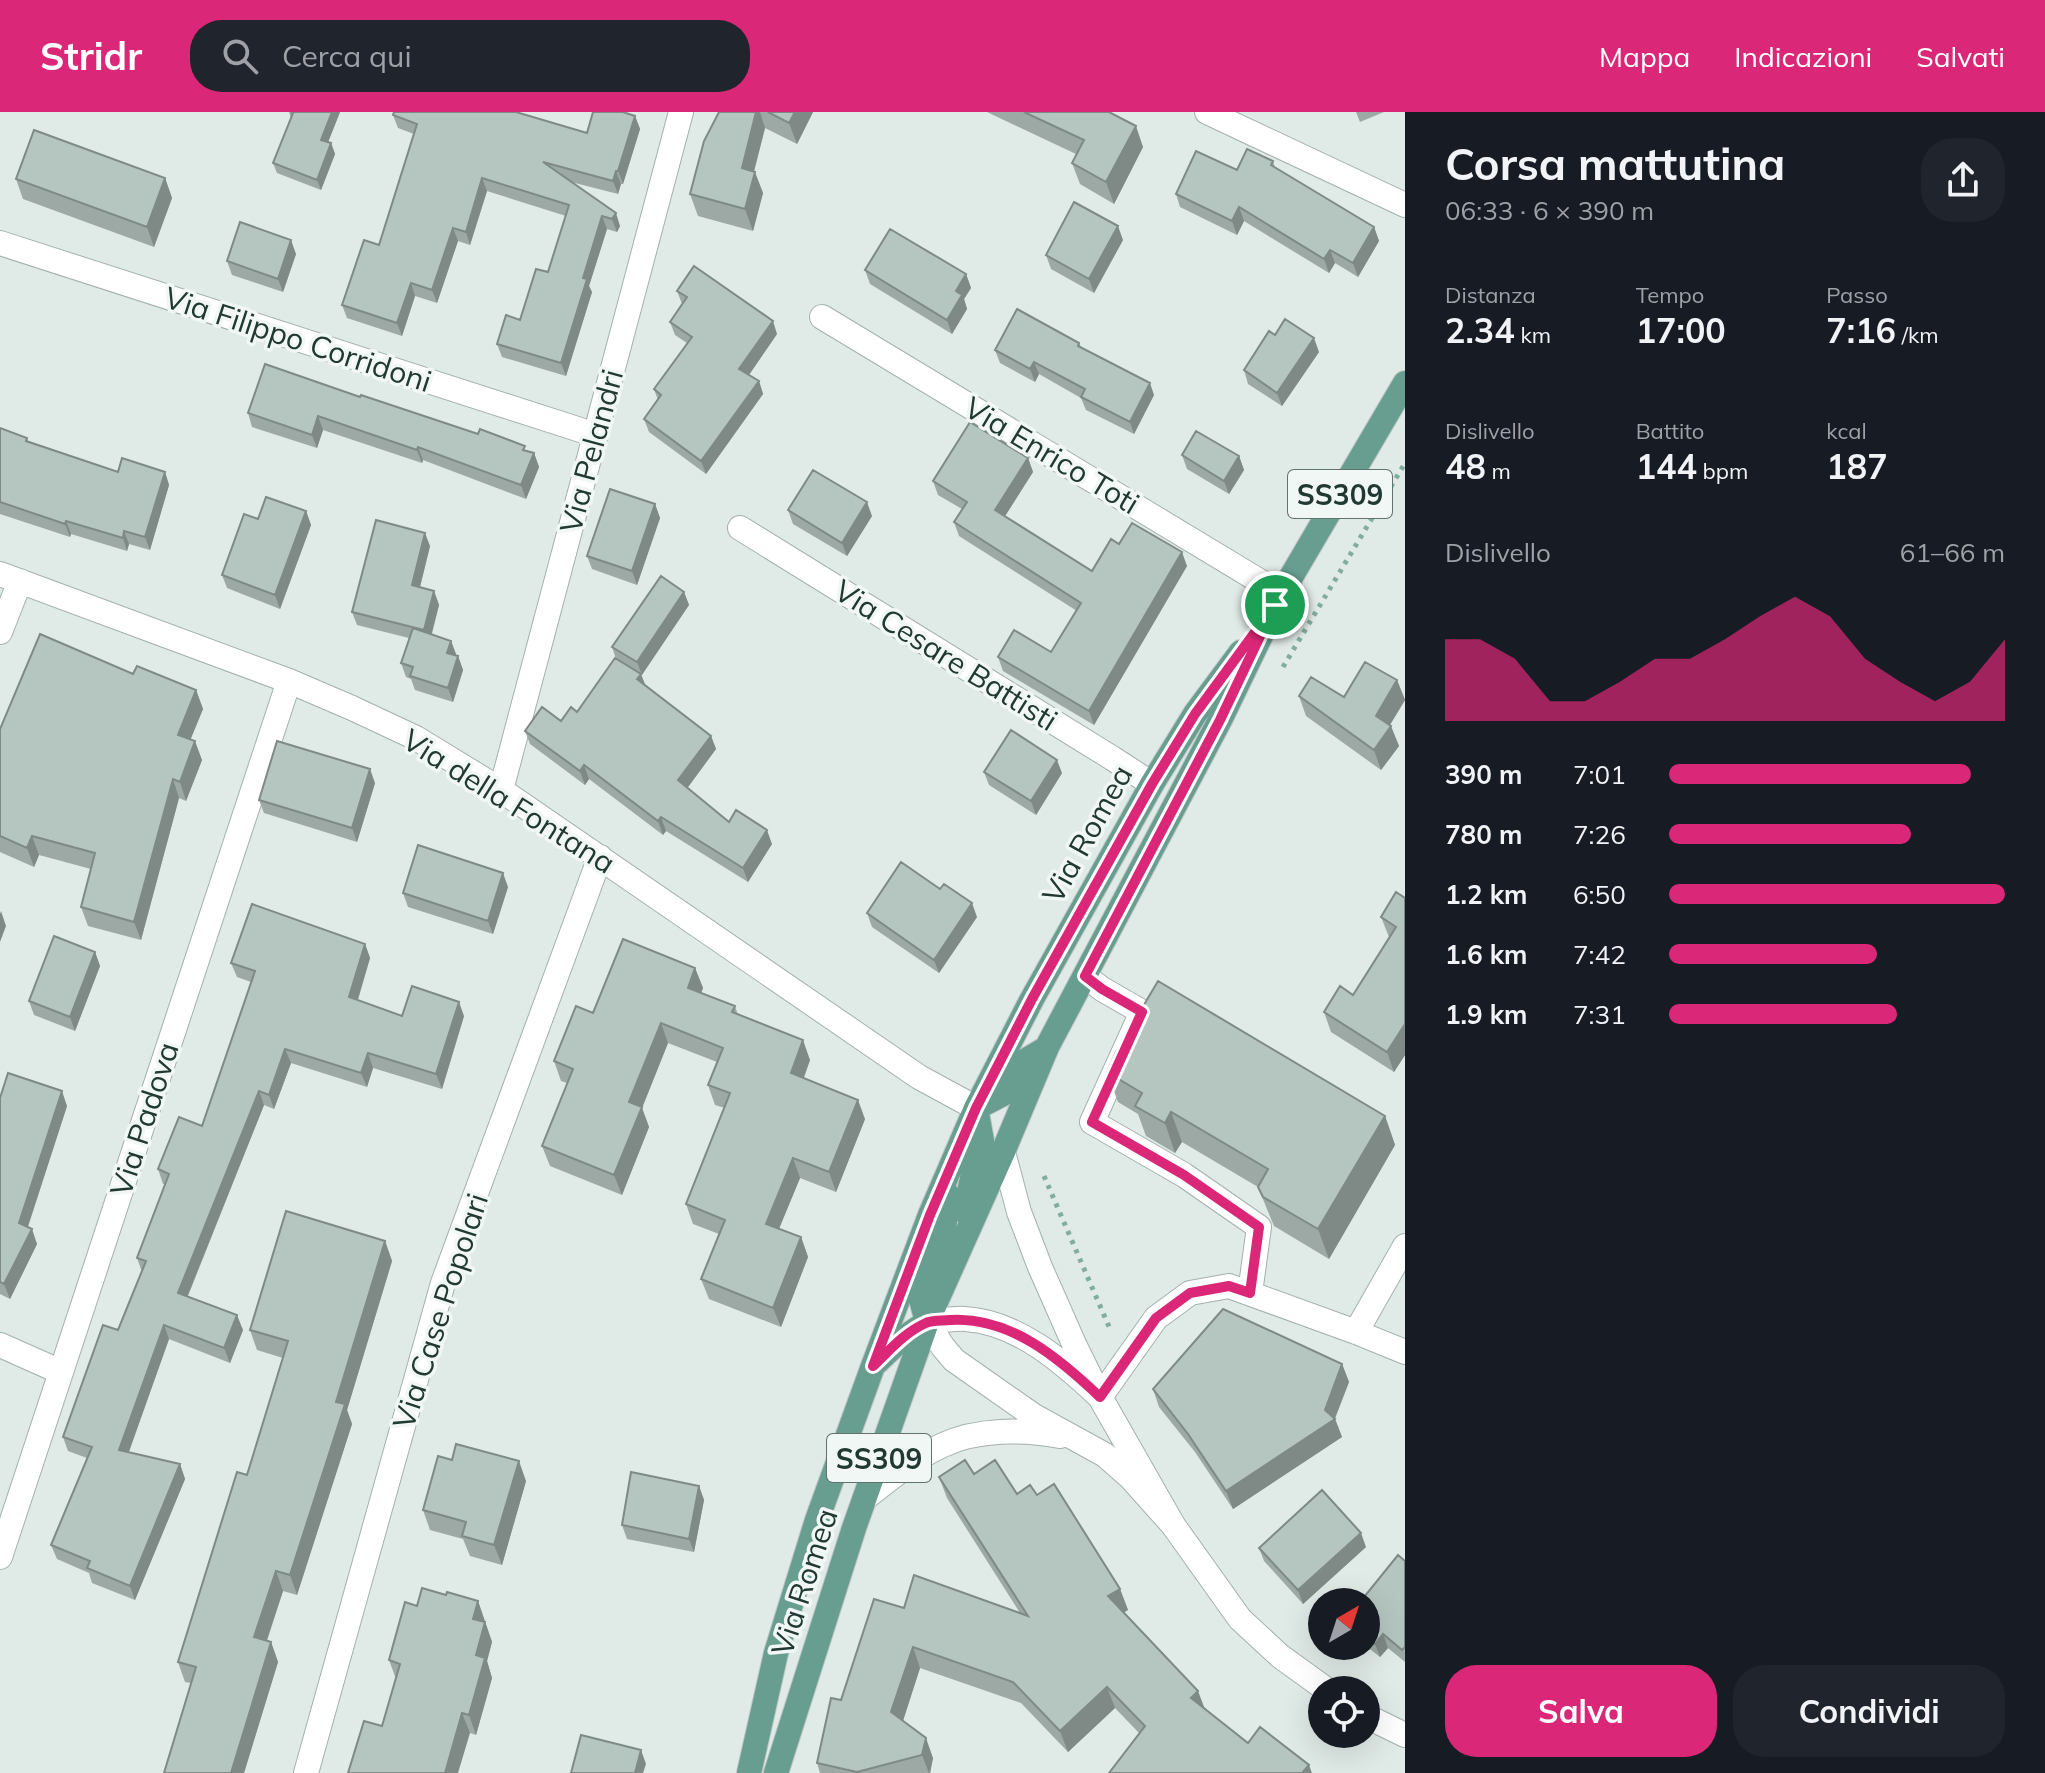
<!DOCTYPE html>
<html lang="it">
<meta charset="utf-8">
<style>
body{margin:0;font-family:Mulish,sans-serif;background:#20242c;color:#f1f3f6;height:100vh;display:flex;flex-direction:column;font-size:30px;white-space:nowrap}
*{box-sizing:border-box;margin:0}
p{font-size:26px;color:#9ea1a6}
.icon{flex:none;width:44px;height:44px;fill:none;stroke:currentColor;stroke-width:2;stroke-linecap:round;stroke-linejoin:round}
.map{position:relative;flex:1;overflow:hidden}
.sheet{display:flex;flex-direction:column;background:#171b24;width:640px}
.sheet>*{flex:none}
.needle{width:52px;rotate:39deg}
.controls{position:absolute;left:1308px;top:1476px;display:grid;gap:16px}
.controls a{display:grid;place-items:center;width:72px;height:72px;border-radius:50%;background:#171b24;box-shadow:0 8px 32px #0002;font-size:40px}
.pin{position:absolute;display:grid;place-items:center;width:68px;height:68px;color:#fff;margin:-34px;border:4px solid #fff;border-radius:50%;box-shadow:0 2px 8px #0007}
.round{display:grid;place-items:center;flex:none;width:84px;height:84px;border-radius:32px;background:#20242c}
.overview{display:flex;align-items:center;justify-content:space-between;height:136px;padding:0 40px}
h1{font-size:44px;font-weight:700;line-height:60px}
.figures{display:grid;grid-template-columns:repeat(3,1fr);gap:12px;height:136px;padding:8px 40px}
.figures div{display:grid;align-content:center}
.figures b{font-size:34px;font-weight:700}
.figures small{font-size:22px;font-weight:400}
.figures p{font-size:22px}
.chart{height:224px;padding:16px 40px}
.chart p{display:flex;justify-content:space-between}
.chart svg{width:100%;height:144px;margin-top:8px;fill:#db2777;opacity:.7}
.button{display:flex;gap:16px;margin-top:auto;padding:16px 40px}
.button a{flex:1;height:92px;border-radius:32px;background:#db2777;color:#fff;font-size:32px;font-weight:700;line-height:92px;text-align:center}
.button a+a{background:#20242c;color:#f1f3f6}
ul{padding:0 40px;list-style:none;font-size:26px}
li{display:grid;grid-template-columns:128px 96px 1fr;align-items:center;height:60px}
li i{height:20px;border-radius:10px;background:#db2777}
header{display:flex;align-items:center;gap:48px;box-sizing:border-box;height:112px;padding:0 40px;background:#db2777;color:#fff}
header strong{font-size:38px}
nav{display:flex;gap:44px;margin-inline-start:auto;font-size:28px}
.search{width:560px;height:72px;background:#20242c;display:flex;align-items:center;gap:20px;box-sizing:border-box;padding:0 28px;border-radius:32px;color:#9ea1a6;font-size:30px}
main{display:flex;flex:1;min-height:0}
.map>svg:first-child{display:block}
</style>
<header>
<strong>Stridr</strong>
<div class="search"><svg class="icon" aria-label="search" viewBox="0 0 24 24"><circle cx="10" cy="10" r="6"/><path d="M15 15l6 6"/></svg>Cerca qui</div>
<nav><a>Mappa</a><a>Indicazioni</a><a>Salvati</a></nav>
</header>
<main>
<div class="map">
<svg width="1405" height="1661" viewBox="0 0 1405 1661">
<rect width="100%" height="100%" fill="#e0eae6"/>
<g fill="none" stroke-linecap="round" stroke-linejoin="round">
<defs>
<path id="minor" d="M1207,0L1405,93
M0,131L596,323
M822,205L1281,482
M740,416L1112,646L1152,672
M0,462L289,569L352,596L416,626L501,678L919,965L976,996
M0,520L20,469
M501,678L681,0
M1085,864L1102,877L1142,900L1092,1010L1184,1063L1259,1115L1250,1181
M1003,1040L1019,1100L1040,1155L1074,1232L1100,1285L1173,1413L1240,1507L1280,1544L1327,1578
M1356,1220L1405,1134
M0,1233L61,1260
M865,1386C890,1367 914,1346 943,1333C977,1317 1023,1317 1060,1324
M1173,1413L1131,1366L1105,1343L1034,1304L954,1248L943,1235L927,1210C940,1209 953,1206 965,1207C1018,1210 1064,1251 1100,1285L1156,1206L1190,1181L1229,1174L1356,1220L1405,1240
M0,1445L289,569
M1366,1604L1405,1623
M306,1661L443,1171L600,745"/>
<path id="major" d="M976,996L1003,982L1023,950L1045,937
M965,1100L974,1057L982,1029L976,996
M877,1250L899,1229L927,1210L921,1187L944,1117L948,1083
M749,1661L776,1541L817,1408L873,1254L930,1103L976,996L1032,887L1152,672L1195,602L1241,540
M776,1661L854,1416L927,1210L1003,1040L1047,935L1220,608L1281,482L1405,271"/>
</defs>
<use href="#minor" stroke="#a3b1ad" stroke-width="26"/>
<use href="#major" stroke="#bdc4c2" stroke-width="26"/>
<path stroke="#82ac9f" stroke-width="5" stroke-dasharray="4 6" stroke-linecap="butt" d="M1283,555L1405,351
M1044,1064L1110,1217"/>
<use href="#minor" stroke="#fff" stroke-width="24"/>
<use href="#major" stroke="#679e90" stroke-width="24"/>
</g>
<path fill="#9ca9a4" d="M289,0H340L328,30L331,31L335,42L321,78L277,61L273,51L291,6Z
M719,0H813L797,32L765,16L754,60L763,81L753,119L698,104L690,82Z
M987,0H1109L1143,35L1114,92L1080,72L1072,51L1076,42Z
M1356,0H1384L1360,10Z
M393,3L587,21L635,4L640,17L623,72H621L618,82L571,70L620,114L617,120L607,117L589,174L592,180L566,264L502,245L497,232L520,208L548,160L566,104L487,79L470,133L458,129L437,191L415,184L402,224L347,206L342,193L379,133L414,22L398,16Z
M1273,49L1275,56L1374,115L1379,129L1358,165L1335,151L1329,161L1244,109L1237,123L1180,95L1176,82L1237,58Z
M165,66L172,86L154,135L23,87L16,67Z
M1123,128L1094,181L1051,157L1046,143Z
M296,142L283,180L232,163L227,149Z
M865,158L966,162L971,176L964,187L967,197L952,222L870,172Z
M677,179L777,222L749,263L759,269L763,282L706,362L649,320L644,307L658,288L654,277L687,231L675,223L670,210L682,192Z
M1275,223L1319,240L1282,294L1248,272L1244,258Z
M1079,231L1081,235L1154,283L1134,322L1086,298L1081,286L1039,262L1035,270L1000,251L995,238Z
M360,285L534,341L539,355L526,387L423,348L422,351L323,318L317,336L252,315L248,301Z
M0,316L27,326L28,329L118,360H165L169,373L150,438L129,432L127,439L71,422L70,425L0,402Z
M1182,343L1239,344L1244,358L1229,382L1187,357Z
M1028,346L1033,360L1005,404L1092,459L1119,432L1187,454L1094,613L1003,559L998,545L1051,540L1077,499L959,424L954,410L962,397L938,383L933,369Z
M655,392L660,406L637,473L592,457L587,444Z
M788,398L872,404L847,444L793,412Z
M306,399L311,413L280,497L227,476L222,463L258,407Z
M430,434L420,475L434,479L439,493L432,522L451,529L456,543L458,544L463,558L453,590L415,578L411,567L406,565L401,551L409,526L357,513L352,500Z
M684,480L689,493L641,563L645,573L711,624L716,637L687,676L729,710L772,732L748,770L666,719L663,723L589,667L585,673L530,632L525,619L561,609L577,600L616,547L612,535Z
M133,562L196,578L203,597L190,628L202,648L186,689L179,686L141,828L88,814L81,795L91,757L39,743L34,755L0,740V617Z
M1397,568L1405,588L1390,613L1399,634L1381,658L1306,604L1299,584L1344,585Z
M984,660L1062,661L1036,703L989,673Z
M375,671L357,730L264,701L259,688Z
M508,775L493,822L408,795L403,781Z
M1405,786V943L1394,960L1331,920L1324,900L1353,883L1389,825L1381,805Z
M867,801L977,805L939,861L872,815Z
M365,832L370,846L358,888L402,904H464L442,977L373,956L367,975L291,951L274,997L264,993L188,1184L243,1218L230,1251L169,1227L129,1340L180,1352L185,1367L135,1488L92,1471L89,1461L57,1447L51,1433L87,1346L68,1339L63,1325L118,1218L142,1160L137,1146L165,1072H163L158,1057L202,1014L251,870L237,865L231,851Z
M95,840L100,854L75,919L34,903L29,889Z
M695,856L703,876L701,881L735,894L738,903L810,948L804,966L865,1007L836,1080L800,1066L779,1117L801,1125L808,1145L781,1215L709,1187L701,1167L719,1122L693,1112L686,1092L725,996L715,993L708,973L717,950L668,931L642,996L649,1015L622,1083L550,1054L542,1034L567,971L561,969L554,949L593,901Z
M1107,960L1385,1004L1395,1033L1329,1147L1274,1114L1258,1075L1182,1030L1175,1041L1146,1024L1138,1002L1118,990Z
M0,986L67,994L28,1115L37,1132L10,1187L0,1182Z
M385,1129L392,1149L347,1298L352,1312L297,1483L283,1479L267,1529L271,1530L278,1550L244,1661H164L191,1571L185,1570L178,1550L247,1363L283,1246L257,1238L250,1218Z
M1342,1252L1349,1270L1335,1307L1342,1325L1233,1397L1195,1340L1159,1295L1153,1277Z
M974,1362L1017,1382L1037,1383L1120,1477L1128,1498L1124,1500L1205,1596L1248,1631L1309,1653L1140,1622L1115,1596L1068,1640L1021,1591L920,1556L903,1609L933,1646L930,1661H820L817,1651L841,1588L904,1496L1020,1501L947,1386L939,1365Z
M526,1369L502,1453L470,1444L463,1427L430,1418L423,1398Z
M699,1374L704,1388L694,1440L627,1427L622,1413Z
M1366,1435L1303,1492L1264,1449L1259,1436Z
M1405,1449V1550L1388,1536L1380,1545L1366,1534V1490Z
M446,1483L478,1489L492,1530L487,1549L492,1566L476,1623L470,1621L382,1614L396,1567L389,1548L417,1494Z"/>
<path fill="#7f8a86" d="M332,0H340L325,38L321,28Z
M756,0H760L765,16L749,78L742,56Z
M795,0H813L797,32L789,11Z
M635,4L640,17L623,72L618,59Z
M1136,14L1143,35L1114,92L1106,70Z
M331,31L335,42L321,78L317,68Z
M616,59L621,72L618,82L613,69Z
M755,60L763,81L753,119L745,97Z
M165,66L172,86L154,135L147,115Z
M482,66L487,79L470,133L466,120Z
M1239,95L1244,109L1237,123L1232,109Z
M616,101L620,114L617,120L612,107Z
M602,104L607,117L589,174L592,180L566,264L561,251L583,166Z
M1118,114L1123,128L1094,181L1089,167Z
M1374,115L1379,129L1358,165L1353,151Z
M453,116L458,129L437,191L432,178Z
M291,128L296,142L283,180L278,167Z
M1330,138L1335,151L1329,161L1324,147Z
M966,162L971,176L964,187L967,197L952,222L947,208L956,179Z
M411,171L415,184L402,224L397,211Z
M773,209L777,222L744,270L739,257Z
M1314,226L1319,240L1282,294L1277,281Z
M1034,250L1039,262L1035,270L1030,257Z
M759,269L763,282L706,362L701,349Z
M1150,271L1154,283L1134,322L1130,310Z
M318,304L323,318L317,336L312,323Z
M418,335L423,348L422,351L417,338Z
M534,341L539,355L526,387L521,373Z
M1239,344L1244,358L1229,382L1224,369Z
M1028,346L1033,360L1000,412L995,398Z
M165,360L169,373L150,438L145,425Z
M867,390L872,404L847,444L842,431Z
M655,392L660,406L637,473L632,459Z
M306,399L311,413L280,497L275,483Z
M66,409L71,422L70,425L65,412Z
M124,419L129,432L127,439L123,426Z
M425,421L430,434L417,487L412,473Z
M1182,440L1187,454L1094,613L1089,599Z
M434,479L439,493L429,531L424,518Z
M684,480L689,493L642,563L637,550Z
M451,529L456,542L452,554L447,541Z
M458,544L463,558L453,590L448,576Z
M641,562L646,575L637,567Z
M1397,568L1405,588L1383,624L1376,604Z
M196,578L203,597L185,641L178,623Z
M1391,614L1399,634L1381,658L1374,638Z
M711,624L716,637L683,682L678,668Z
M195,629L202,648L186,689L180,670Z
M1057,648L1062,661L1036,703L1031,689Z
M584,653L589,667L585,673L580,659Z
M370,657L375,671L357,730L352,716Z
M173,667L179,686L141,828L134,810Z
M661,705L666,719L663,723L658,709Z
M767,718L772,732L748,770L743,756Z
M32,724L39,743L34,755L27,736Z
M503,761L508,775L493,822L488,809Z
M972,791L977,805L939,861L934,848Z
M1,799L6,814L0,830V802Z
M365,832L370,846L354,900L349,885Z
M95,840L100,854L75,919L70,905Z
M695,856L703,876L695,895L688,876Z
M459,890L464,904L442,977L436,962Z
M661,911L668,931L642,996L649,1015L622,1083L614,1063L629,990Z
M1405,912V943L1394,960L1387,940Z
M803,928L810,948L798,980L791,961Z
M285,937L291,951L274,997L269,983Z
M368,941L373,956L367,975L361,961Z
M62,979L67,994L24,1126L19,1111Z
M259,979L264,993L183,1195L178,1181Z
M858,988L865,1007L836,1080L829,1060Z
M1171,1000L1182,1030L1175,1041L1165,1011Z
M1385,1004L1395,1033L1329,1147L1318,1117Z
M793,1046L800,1066L773,1131L766,1112Z
M32,1117L37,1132L10,1187L4,1172Z
M801,1125L808,1145L781,1215L773,1196Z
M385,1129L392,1149L347,1298L352,1312L297,1483L290,1463L336,1290Z
M237,1203L243,1218L230,1251L224,1236Z
M164,1213L169,1227L124,1353L119,1338Z
M1342,1252L1349,1270L1334,1308L1335,1307L1342,1325L1233,1397L1226,1379L1325,1298Z
M519,1349L526,1369L502,1453L494,1433Z
M180,1352L185,1367L135,1488L130,1474Z
M699,1374L704,1388L694,1440L689,1427Z
M1361,1421L1366,1435L1303,1492L1298,1478Z
M276,1459L283,1479L261,1545L254,1525Z
M1120,1477L1128,1498L1116,1505L1108,1484Z
M478,1489L492,1530L487,1549L492,1566L476,1623L469,1603L476,1543L473,1507Z
M1383,1522L1388,1536L1380,1545L1375,1532Z
M271,1530L278,1550L244,1661H231Z
M913,1535L920,1556L899,1621L891,1600Z
M1107,1575L1115,1596L1068,1640L1060,1619Z
M1198,1579L1206,1600L1191,1586Z
M462,1601L470,1621L458,1661H445Z
M926,1626L933,1646L930,1661H929L922,1643Z
M641,1638L646,1652L643,1661H635Z
M1309,1653L1312,1661H1302Z"/>
<path fill="#b5c5bf" stroke="#7f8a86" stroke-width="2" d="M291,0H332L321,28L331,31L317,68L273,51L293,1Z
M394,0H516L587,21L593,0H623L635,4L618,59H616L613,69L543,50L616,101L612,107L602,104L583,166L587,167L561,251L497,232L506,203L520,208L536,157L548,160L569,93L482,66L466,120L453,116L432,178L411,171L397,211L342,193L364,128L379,133L417,12L393,3Z
M719,0H756L742,56L755,60L745,97L690,82L704,29Z
M768,0H795L789,11Z
M1024,0H1109L1136,14L1106,70L1072,51L1084,28Z
M34,18L165,66L147,115L16,67Z
M1247,37L1273,49L1271,53L1374,115L1353,151L1330,138L1324,147L1239,95L1232,109L1176,82L1196,39L1237,58Z
M1074,90L1118,114L1089,167L1046,143Z
M240,110L291,128L278,167L227,149Z
M890,117L966,162L956,179L962,183L947,208L865,158Z
M694,154L773,209L739,257L759,269L701,349L644,307L661,283L654,277L692,225L670,210L687,185L677,179Z
M1017,197L1079,231L1078,234L1150,271L1130,310L1081,285L1085,277L1034,250L1030,257L995,238Z
M1285,207L1314,226L1277,281L1244,258L1269,219L1275,223Z
M265,252L360,285L361,283L478,322L480,317L525,334L523,338L534,341L521,373L418,335L417,338L318,304L312,323L248,301Z
M970,310L1028,346L995,398L1092,459L1111,427L1119,432L1132,411L1182,440L1089,599L998,545L1014,518L1051,540L1081,491L954,410L967,390L933,369Z
M0,316L27,326L26,329L118,360L122,346L165,360L145,425L124,419L123,426L66,409L65,412L0,390Z
M1196,319L1239,344L1224,369L1182,343Z
M813,358L867,390L842,431L788,398Z
M610,377L655,392L632,459L587,444Z
M266,385L306,399L275,483L222,463L244,402L258,407Z
M376,408L425,421L412,473L434,479L424,518L352,500Z
M661,464L684,480L637,550L612,535Z
M413,516L451,529L447,541L458,544L448,576L410,564L413,555L401,551Z
M40,522L133,562L137,554L196,578L178,623L195,629L180,670L173,667L134,810L81,795L95,741L32,724L27,736L0,724V617Z
M615,546L641,562L637,567L711,624L678,668L729,710L736,698L767,718L743,756L661,705L658,709L584,653L580,659L525,619L542,595L561,609L571,595L577,600Z
M1365,550L1397,568L1376,604L1391,614L1374,638L1299,584L1311,565L1344,585Z
M1011,618L1057,648L1031,689L984,660Z
M277,629L370,657L352,716L259,688Z
M418,733L503,761L488,809L403,781Z
M901,750L940,777L944,772L972,791L934,848L867,801Z
M1396,780L1405,786V912L1387,940L1324,900L1340,874L1353,883L1396,815L1381,805Z
M252,792L365,832L349,885L402,904L412,874L459,890L436,962L368,941L361,961L285,937L269,983L259,979L178,1181L237,1203L224,1236L164,1213L119,1338L180,1352L130,1474L87,1456L90,1449L51,1433L92,1335L63,1325L103,1213L118,1218L146,1149L137,1146L169,1062L158,1057L179,1005L202,1014L255,859L231,851Z
M54,824L95,840L70,905L29,889Z
M623,827L695,856L688,876L735,894L732,900L803,928L791,961L858,988L829,1060L793,1046L766,1112L801,1125L773,1196L701,1167L725,1108L686,1092L730,981L708,973L723,936L661,911L629,990L642,995L614,1063L542,1034L573,957L554,949L576,894L593,901Z
M1158,869L1385,1004L1318,1117L1263,1085L1258,1075L1268,1057L1171,1000L1165,1011L1135,994L1142,981L1107,960L1116,940Z
M8,961L62,979L19,1111L32,1117L4,1172L0,1170V986Z
M286,1099L385,1129L336,1290L345,1292L290,1463L276,1459L254,1525L271,1530L231,1661H164L196,1555L178,1550L237,1360L247,1363L288,1229L250,1218Z
M1223,1197L1342,1252L1325,1298L1335,1307L1226,1379L1188,1322L1153,1277Z
M456,1332L519,1349L494,1433L462,1424L466,1410L423,1398L438,1344L452,1348Z
M965,1348L974,1362L995,1348L1017,1382L1030,1373L1037,1383L1054,1372L1120,1477L1108,1484L1198,1579L1191,1586L1248,1631L1260,1615L1309,1653L1302,1661H1109L1145,1614L1107,1575L1060,1619L1013,1570L913,1535L891,1600L926,1626L922,1643L857,1660L817,1651L831,1586L841,1588L874,1487L904,1496L914,1463L1028,1504L939,1365Z
M631,1360L699,1374L689,1427L622,1413Z
M1322,1378L1361,1421L1298,1478L1259,1436Z
M1398,1443L1405,1449V1535L1402,1538L1383,1522L1375,1532L1366,1524V1490H1360Z
M422,1476L446,1483L447,1480L478,1489L473,1507L485,1510L476,1543L485,1546L469,1603L462,1601L445,1661H348L364,1609L382,1614L400,1552L389,1548L405,1490L417,1494Z
M581,1623L641,1638L635,1661H571Z"/>
<g fill="none" stroke-linecap="round" stroke-linejoin="round">
<defs>
<path id="route" d="M1275,493L1220,608L1085,864L1102,877L1142,900L1092,1010L1184,1063L1259,1115L1250,1181L1229,1174L1190,1181L1156,1206L1100,1285C1060,1247 1010,1204 950,1208C943,1209 932,1208 926,1211C905,1220 889,1239 873,1254L930,1103L976,996L1032,887L1152,672L1195,602Z"/>
</defs>
<use href="#route" stroke="#fff" stroke-width="16"/>
<use href="#route" stroke="#db2777" stroke-width="10"/>
</g>
<g text-anchor="middle" dominant-baseline="central" stroke-width="7" stroke-linejoin="round" paint-order="stroke">
<g fill="#f0f7f4" stroke="#60726d" stroke-width="2">
<rect x="1288" y="358" width="104" height="48" rx="6"/>
<rect x="827" y="1322" width="104" height="48" rx="6"/>
</g>
<g font-size="28" font-weight="bold" fill="#223933">
<text x="1340" y="382">SS309</text>
<text x="879" y="1346">SS309</text>
</g>
<g font-size="30" fill="#223933" stroke="#f0f7f4">
<text transform="translate(298 227) rotate(18)">Via Filippo Corridoni</text>
<text transform="translate(591 339) rotate(-75)">Via Pelandri</text>
<text transform="translate(1052 343) rotate(31)">Via Enrico Toti</text>
<text transform="translate(946 543) rotate(32)">Via Cesare Battisti</text>
<text transform="translate(509 689) rotate(32)">Via della Fontana</text>
<text transform="translate(1087 722) rotate(-61)">Via Romea</text>
<text transform="translate(144 1007) rotate(-72)">Via Padova</text>
<text transform="translate(440 1199) rotate(-72)">Via Case Popolari</text>
<text transform="translate(804 1470) rotate(-72)">Via Romea</text>
</g>
</g>
</svg>
<div class="controls">
<a><svg class="needle" viewBox="-14 -14 28 28"><path d="M0-13l5 13h-10z" fill="#e53935"/><path d="M0 13l5-13h-10z" fill="#9ea1a6"/></svg></a>
<a><svg class="icon" aria-label="locate" viewBox="0 0 24 24"><circle cx="12" cy="12" r="6"/><path d="M12 2v4M12 18v4M2 12h4M18 12h4"/></svg></a>
</div>
<div class="pin" style="left:1275px;top:493px;background:#1e9e55"><svg class="icon" aria-label="arrive" viewBox="0 0 24 24"><path d="M6 21V4h12l-3 4 3 4H6"/></svg></div>
</div>
<section class="sheet">
<div class="overview"><div><h1>Corsa mattutina</h1><p>06:33 · 6 × 390 m</p></div><a class="round"><svg class="icon" aria-label="share" viewBox="0 0 24 24"><path d="M12 15V3M7 8l5-5 5 5M5 13v7h14v-7"/></svg></a></div>
<div class="figures">
<div><p>Distanza</p><b>2.34<small> km</small></b></div>
<div><p>Tempo</p><b>17:00</b></div>
<div><p>Passo</p><b>7:16<small> /km</small></b></div>
</div>
<div class="figures">
<div><p>Dislivello</p><b>48<small> m</small></b></div>
<div><p>Battito</p><b>144<small> bpm</small></b></div>
<div><p>kcal</p><b>187</b></div>
</div>
<div class="chart"><p><span>Dislivello</span>61–66 m</p>
<svg viewBox="0 0 160 44" preserveAspectRatio="none"><path d="M0 44V19L10 19L20 25L30 38L40 38L50 32L60 25L70 25L80 19L90 12L100 6L110 12L120 25L130 32L140 38L150 32L160 19V44z"/></svg>
</div>
<ul>
<li><b>390 m</b>7:01<i style="width:90%"></i></li>
<li><b>780 m</b>7:26<i style="width:72%"></i></li>
<li><b>1.2 km</b>6:50<i style="width:100%"></i></li>
<li><b>1.6 km</b>7:42<i style="width:62%"></i></li>
<li><b>1.9 km</b>7:31<i style="width:68%"></i></li>
</ul>
<div class="button"><a>Salva</a><a>Condividi</a></div>
</section>
</main>
